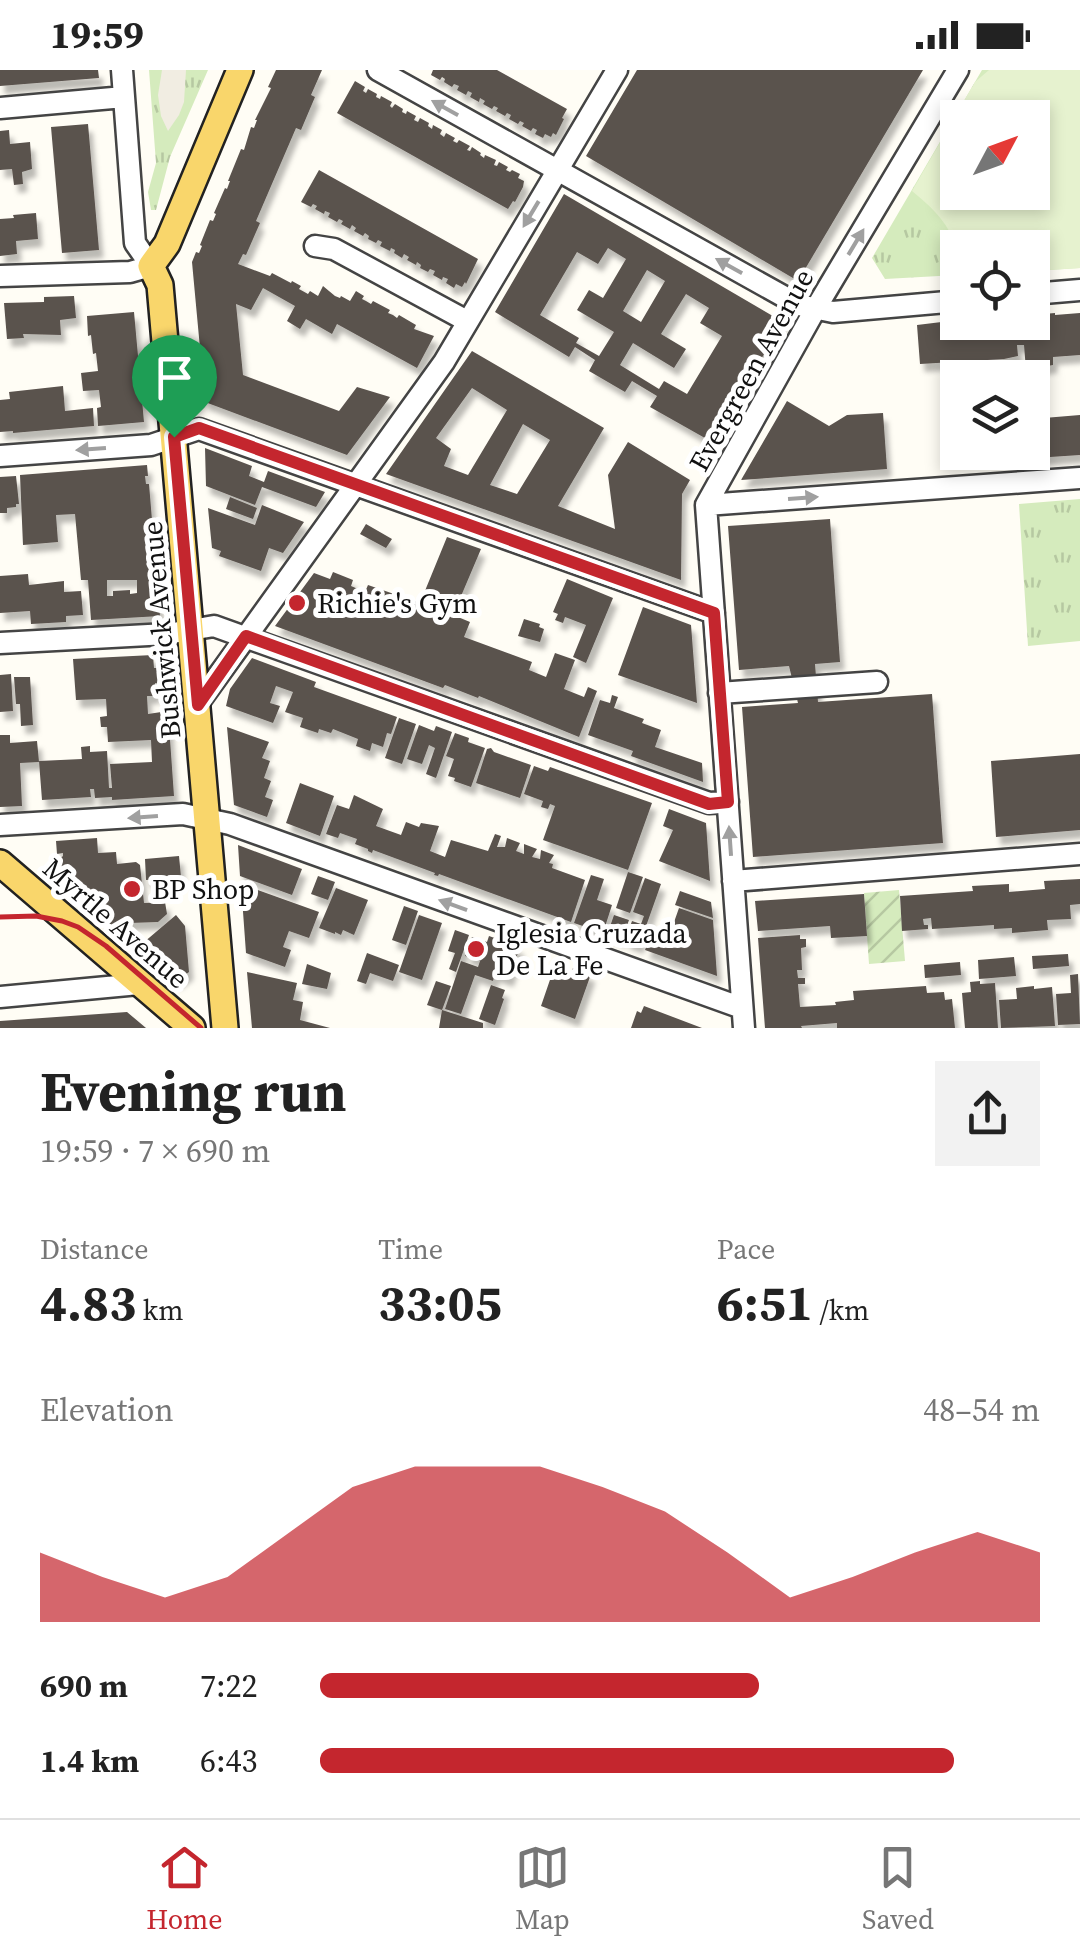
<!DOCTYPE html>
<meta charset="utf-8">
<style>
body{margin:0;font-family:"Source Serif 4",serif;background:#f2f2f2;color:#222;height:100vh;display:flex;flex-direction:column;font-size:38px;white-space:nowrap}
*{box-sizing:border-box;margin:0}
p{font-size:32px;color:#767676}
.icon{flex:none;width:55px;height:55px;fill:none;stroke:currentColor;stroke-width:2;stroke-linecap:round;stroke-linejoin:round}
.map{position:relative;height:958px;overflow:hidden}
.side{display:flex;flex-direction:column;background:#fff;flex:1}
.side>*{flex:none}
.needle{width:65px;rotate:49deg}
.tools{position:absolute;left:940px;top:30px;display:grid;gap:20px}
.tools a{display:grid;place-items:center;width:110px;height:110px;border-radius:0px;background:#fff;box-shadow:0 5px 15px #0003;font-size:50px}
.pin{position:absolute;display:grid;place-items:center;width:85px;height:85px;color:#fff;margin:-102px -42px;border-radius:50% 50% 50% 0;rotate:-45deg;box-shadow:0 0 10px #0007}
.pin .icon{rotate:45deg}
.round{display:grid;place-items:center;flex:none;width:105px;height:105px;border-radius:0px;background:#f2f2f2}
.head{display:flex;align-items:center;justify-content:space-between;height:170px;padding:0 40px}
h1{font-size:55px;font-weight:700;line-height:75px}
.figures{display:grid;grid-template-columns:repeat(3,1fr);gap:15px;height:170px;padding:10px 40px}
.figures div{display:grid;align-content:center}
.figures b{font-size:50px;font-weight:700}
.figures small{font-size:28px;font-weight:400}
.figures p{font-size:28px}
.chart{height:280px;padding:20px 40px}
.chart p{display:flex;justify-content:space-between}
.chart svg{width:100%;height:180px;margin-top:10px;fill:#c4262e;opacity:.7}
ul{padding:0 40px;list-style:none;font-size:32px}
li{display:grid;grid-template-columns:160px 120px 1fr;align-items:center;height:75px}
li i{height:25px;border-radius:12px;background:#c4262e}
.status{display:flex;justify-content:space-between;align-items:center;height:70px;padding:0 50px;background:#fff;direction:ltr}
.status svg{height:28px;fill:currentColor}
.menu{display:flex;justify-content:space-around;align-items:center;height:140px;border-top:2px solid #e0e0e0;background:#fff;font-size:28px;color:#767676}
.menu a{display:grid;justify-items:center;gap:5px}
.menu .current{color:#c4262e}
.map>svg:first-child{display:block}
</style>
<div class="status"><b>19:59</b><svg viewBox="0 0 49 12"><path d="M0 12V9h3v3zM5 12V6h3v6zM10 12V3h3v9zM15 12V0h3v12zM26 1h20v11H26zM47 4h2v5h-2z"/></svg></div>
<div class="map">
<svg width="1080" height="958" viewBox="0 0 1080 958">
<defs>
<pattern id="grass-tufts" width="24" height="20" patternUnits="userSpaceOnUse" patternTransform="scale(2.5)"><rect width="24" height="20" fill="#d5ebbd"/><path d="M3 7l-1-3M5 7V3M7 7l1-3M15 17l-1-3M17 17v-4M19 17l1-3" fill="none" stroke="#b6c8a1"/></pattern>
<pattern id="garden-furrows" width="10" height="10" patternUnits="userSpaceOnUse" patternTransform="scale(2.5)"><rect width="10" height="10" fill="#d5ebbd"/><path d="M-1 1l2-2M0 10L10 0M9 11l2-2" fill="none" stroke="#b6c8a1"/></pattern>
<filter id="shadow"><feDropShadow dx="4.5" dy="8" stdDeviation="2.5" flood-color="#0004"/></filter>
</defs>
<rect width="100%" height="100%" fill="#fffdf5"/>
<path fill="url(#grass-tufts)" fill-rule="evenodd" d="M149,0H208L170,87L156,140H151L148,122L156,93Z
M982,0H1080V198L1033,201L1032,178H958L957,205L885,209L872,188ZM958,48H1032V122H958Z
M1080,429V571L1028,576L1019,434Z"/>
<path fill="url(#garden-furrows)" d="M899,820L905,891L869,894L864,823Z"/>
<path fill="#e6f2cf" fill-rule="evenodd" d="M989,0H1080V198L1033,201L1032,178H958L957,182C951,155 933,138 912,121L975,12ZM958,48H1032V122H958Z"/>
<path fill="#f1ede2" d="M162,0H186L184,32L179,45L168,61L161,46L158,25Z"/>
<path fill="#5a524d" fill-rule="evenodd" filter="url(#shadow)" d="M0,0H98L99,8L0,16Z
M276,0H322L311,25L315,27L301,60L296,58L256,151L260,153L246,185L243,184L238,194L270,206L272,203L291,213L292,211L301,216L299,219L308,224L310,221L318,226L323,216L335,226L340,228L341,226L350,231L356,221L364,226L362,229L366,231L371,234L373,231L390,240L388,243L393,245L397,248L399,245L416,255L414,259L434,266L417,298L337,254L332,264L306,249L300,259L287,251L295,236L263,218L251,240L236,234L243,305L339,341L357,317L390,327L347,385L205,332L192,192L196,182L199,183L202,176L200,175L210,150L213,151L216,144L214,143L225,118L227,119L230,111H228L241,79L244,80L251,57L254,58L257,50H255L271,18L268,17Z
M433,0H497L567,39L562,48L564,49L556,65L553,63L551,67L545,64L543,68L535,64L537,60L533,58L531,61L522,56L524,53L520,51L518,54L509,49L511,45L507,43L505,46L496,41L498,38L494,36L492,39L483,34L485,31L480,28L479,32L470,27L472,23L468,21L466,25L457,20L459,16L454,14L452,17L444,12L445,9L442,7L440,10L431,5Z
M637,0H923L798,211L586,86Z
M355,11L365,17L363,21L366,23L368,19L377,24L376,27L380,29L381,26L392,32L390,36L392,38L395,34L403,39L402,42L406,44L407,41L416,46L414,50L418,52L420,48L429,53L428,56L432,59L433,55L442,60L440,64L444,67L446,63L455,68L453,71L457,73L459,70L470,76L467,80L470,81L472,77L481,83L480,85L484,88L485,85L496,90L494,95L497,96L499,92L508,97L506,100L510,102L512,100L520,104L518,108L524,111L523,117L515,132L513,131L508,139L337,43Z
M88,54L99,180L62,183L51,57Z
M9,60L10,74L30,72L32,99L22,102L23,114L14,115L12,99L0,100V61Z
M319,100L478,189L466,214L465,212L462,217L456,214L454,218L446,213L448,209L443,207L442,210L433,205L435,201L430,199L428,202L420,198L421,195L417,192L416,195L407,190L409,187L404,184L402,188L394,183L395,180L391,178L390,181L380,176L382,172L378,170L376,173L368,169L369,166L365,163L363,166L354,161L356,158L352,155L350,159L341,154L343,151L339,149L337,152L328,147L330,143L325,141L324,144L315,139L317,136L313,134L311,137L301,132Z
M564,124L783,252L712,372L650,337L657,326L632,311L625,322L589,301L595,290L575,277L569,287L495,242ZM608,178L626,189L603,228L589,220L577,240L614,262L599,286L576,273L579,268L540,245L577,182L598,194ZM647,200L665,211L641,252L623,241ZM686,224L709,238L700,253L722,266L687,324L664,311L659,319L620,295L633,273L674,298L686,279L661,264Z
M36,143L38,169L16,171L17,184L0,186V149L14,148L13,145Z
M74,226L76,248L60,250L61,265L23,264L24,268L7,269L4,233L44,232V227Z
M134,242L144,352L98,356L97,338L101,337L99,320L83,321L81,303L98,301L96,283L93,284L91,265L88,266L87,246Z
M1055,243V245L1080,243V285L1053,287V295L1026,300L1024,275H1017L1018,286L1004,289L920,294L917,255L958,250V252H1032V245Z
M472,281L604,358L558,436L615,459L608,405L628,372L690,410L682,424L681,510L386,404ZM472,318L507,340L468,405L444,396L451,379L436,368ZM523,354L550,370L517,424L490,415Z
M63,316L65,341L93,338L94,356L13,363V361L0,362V330L10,329L9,322Z
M787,331L829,356L847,345L883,343L887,399L741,410Z
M1080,345V385L1005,390V382H1032V349Z
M205,378L252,396L249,406L264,412L268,401L325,422L316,437L262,417L255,435L206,416Z
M147,395L148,406H145L146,414H149L160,546L91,550L88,510H81L75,444L56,445L58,472L23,475L20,405ZM107,510H137V523L130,524V520L113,521V526H107Z
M16,406L19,434H16V437L7,438V443H0V407Z
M230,427L257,438L253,449L226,439Z
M262,435L304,452L283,483L269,478L261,501L219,486L221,481L212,478L208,438L255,455Z
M830,449L840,592L815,594L818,632L932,624L943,773L753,787L742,637L798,633L789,596L739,600L728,456Z
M366,454L392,469L386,478L360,464Z
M447,467L481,479L453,545L470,552L464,567L532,592L529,600L546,607L555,583L575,590L564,619L584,627L588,617L597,621L579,667L479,626L478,628L445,615L443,618L275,556L314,503L330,509L333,502L353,510L351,516L365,522L368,515L420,533Z
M28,504L29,515L64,511V522L81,521L83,545L66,546V552L31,554L30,541L0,543V506Z
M567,509L613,528L586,593L573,587L586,555L565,547L563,553L555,550L558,544L553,542Z
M643,537L691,555L697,633L618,605Z
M524,549L540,554L539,557L544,559L540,572L518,566Z
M153,585L154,598H158L159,613H155L156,626H147L148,644L168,641L174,726L112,730V727L95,728L94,719H90L91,727L42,730L39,691L82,689L81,677L90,676V682L107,681L109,718H112L110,694L152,692L151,670L108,672L107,657H101L100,647L107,646L106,629L76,630L73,589Z
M252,588L316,612L314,617L397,647L391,664L387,663L383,677L372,673L370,681L356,676L358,669L333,659L331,663L319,659L318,663L300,657L303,648L285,642L293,622L276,616L270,633L280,636L273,653L226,636L230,619Z
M11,604L13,641L0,642V605Z
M14,607H30L33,655L21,656L20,634H16Z
M612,625L618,627L614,638L644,649L642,653L661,660L655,677L702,693L703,712L631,686L633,681L588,665L600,630L610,633Z
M399,648L416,654L402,694L385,688Z
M419,655L434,661L436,656L452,662L436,708L426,704L435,678L429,675L422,694L407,689Z
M227,657L269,672L262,688L270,691L264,708L271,711L265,727L273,730L267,747L234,735Z
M455,663L469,668L468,672L485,678L471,717L454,711L455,708L448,706L454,689L446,686Z
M0,665H10V673L37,671L39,692L20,693L22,736L0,737Z
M491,678L494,682L531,695L520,728L476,713L487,679Z
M1080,684V760L996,767L991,691Z
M534,696L548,701L550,697L652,733L628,800L543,770L555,736L550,734L548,739L541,737L543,731L524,724Z
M300,713L334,726L320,766L286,753Z
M354,725L383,739L376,756L401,765L406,752L419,757L421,753L439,756L430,781L445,787L451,770L488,781L495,764L501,766L497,777H505L507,768L520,773L516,781L524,784V774L537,779L532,787L540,789L541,780L554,785L549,793L553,794L552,798L585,810L571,852L439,804L438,806L434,805L435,803L373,780L372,783L368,781V779L355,774L357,769L340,763L338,768L326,764L337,735L349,739Z
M669,739L706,753L710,811L659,791L673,760L663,756Z
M97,768L98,783L116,782L117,794L136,792L140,795L144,833L165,832L167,844L158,852L129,853L115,859L55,810L62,801L55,796L56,792L63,786V783L57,784L56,771Z
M238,775L302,799L292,825L240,806Z
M179,786L181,807L146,810L145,789Z
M628,802L643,807L630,843L616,838Z
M591,805L604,809L597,830L612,835L603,863L574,853Z
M318,806L335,812L328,830L311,824Z
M645,808L661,814L639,876L625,871L632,851L641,854L644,846L633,842Z
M1080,809V834L1070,835L1071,849L1047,850L1048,860L1012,863V858L994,859V855L932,859L931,848L923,849L924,855H928V859L902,861L900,826L973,821L972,816L1009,814V822L1045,819L1044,811Z
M241,814L319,842L309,868L289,861L283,877L291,880L285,897L246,883Z
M336,818L368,830L354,865L343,860L341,865L335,862V864L319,858Z
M680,821L711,832L713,848L675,835Z
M864,824L867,866L831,868L830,856L758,861L755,831Z
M404,836L418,841L406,875L392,870Z
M679,838L713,850L717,906L645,880L650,867L671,875L678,856L673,855Z
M176,845L185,856L189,902L176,912L143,873Z
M419,845L442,853L422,910L399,902Z
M614,845L629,850L622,870L607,865Z
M455,860L469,865L456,902L449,899L455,883L448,881Z
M800,865V869H806V877L801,878L802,900H797L798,908H805V914H798L800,937L836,935L835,932L854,930L853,921L926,916L927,923L944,922L945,930L952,929L955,958H837V953L801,956L802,958H765L758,868Z
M489,866L520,877L509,909L495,904L493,911L475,905L461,944L445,939L461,891L478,897L480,891L465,886L472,867L487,872Z
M367,883L399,895L393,911L370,903L366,914L357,911Z
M1068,884L1069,896L1033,899L1032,886Z
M1014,887L1016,906L979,909L978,890Z
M960,892L961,905L925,908L924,895Z
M307,894L331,903L327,919L302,914Z
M573,898L591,904L575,949L541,936L553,901L570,907Z
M247,902L297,913L293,930L303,932L300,950L330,958H252Z
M1078,904L1080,954L1058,955L1056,924L1071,923L1070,905Z
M436,911L451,916L442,940L427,935Z
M980,911V914L995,913L998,958H965L962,923L971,922L970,912Z
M491,915L505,920L502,928L504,929L495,955L479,949Z
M1034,916V919L1052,917L1055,956L1001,958L999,930L1017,929L1016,918Z
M644,936L702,958H631L637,941L641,943Z
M442,940L483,953V958H439Z
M127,942L146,958H0V951Z"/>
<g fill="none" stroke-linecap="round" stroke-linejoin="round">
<defs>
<path id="minor" d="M378,0L799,235L833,242L958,231
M0,38L124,27
M315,176L334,179L467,251
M0,206L130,202L151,196L135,173L122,0
M1032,224L1080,220
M0,386L151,375L199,359L714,543
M706,435L1080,408
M0,573L167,564L214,556L709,733L728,732
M719,623L877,612
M197,635L444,292L617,0
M0,755L183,744L230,754L742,938
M733,811L1080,784
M0,927L139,914
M744,958L706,435L816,238L958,0"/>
<path id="major" d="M0,793L192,958
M225,958L160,215L151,196L167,174L240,0"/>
</defs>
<use href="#minor" stroke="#444" stroke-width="25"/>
<use href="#major" stroke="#222" stroke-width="30"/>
<use href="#minor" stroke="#fff" stroke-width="20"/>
<use href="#major" stroke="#f9d66b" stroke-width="25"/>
<path stroke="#c4262e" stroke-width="5" d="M0,847L36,846L62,851L78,857L106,876L201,958"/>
</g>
<defs><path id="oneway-solid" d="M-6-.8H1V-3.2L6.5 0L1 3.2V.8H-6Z" transform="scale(2.5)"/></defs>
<g fill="#a0a0a0">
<use href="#oneway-solid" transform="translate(445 38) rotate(-151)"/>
<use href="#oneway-solid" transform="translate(531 144) rotate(121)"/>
<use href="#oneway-solid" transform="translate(856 172) rotate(-59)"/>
<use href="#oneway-solid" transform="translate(729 196) rotate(-151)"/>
<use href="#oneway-solid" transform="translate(91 379) rotate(176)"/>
<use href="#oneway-solid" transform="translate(803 428) rotate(-4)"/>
<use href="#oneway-solid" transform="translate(143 747) rotate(176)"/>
<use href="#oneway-solid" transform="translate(730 771) rotate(-94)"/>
<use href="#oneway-solid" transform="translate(453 835) rotate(-160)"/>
</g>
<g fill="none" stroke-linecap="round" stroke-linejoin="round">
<defs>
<path id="route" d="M199,358L714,543L728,732L709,734L246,566L198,635L174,367Z"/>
</defs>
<use href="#route" stroke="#fff" stroke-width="20"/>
<use href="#route" stroke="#c4262e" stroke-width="12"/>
</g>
<g fill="#c4262e" stroke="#fff" stroke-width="4">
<circle cx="297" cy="533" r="10"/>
<circle cx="132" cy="819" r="10"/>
<circle cx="476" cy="879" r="10"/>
</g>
<g text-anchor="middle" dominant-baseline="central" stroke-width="10" stroke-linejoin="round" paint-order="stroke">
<g font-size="28" fill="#111" stroke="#fff">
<text transform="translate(751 300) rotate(-61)">Evergreen Avenue</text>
<text transform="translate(161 560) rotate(-95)">Bushwick Avenue</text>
<text transform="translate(116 853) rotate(41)">Myrtle Avenue</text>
</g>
<g font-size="28" fill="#111" stroke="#fff" text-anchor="start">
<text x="317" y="533">Richie's Gym</text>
<text x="152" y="819">BP Shop</text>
<text x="496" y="863">Iglesia Cruzada<tspan x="496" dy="32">De La Fe</tspan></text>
</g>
</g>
</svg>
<div class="tools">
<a><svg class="needle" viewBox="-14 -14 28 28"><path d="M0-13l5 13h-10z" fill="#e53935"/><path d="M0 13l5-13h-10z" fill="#767676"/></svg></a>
<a><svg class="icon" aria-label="locate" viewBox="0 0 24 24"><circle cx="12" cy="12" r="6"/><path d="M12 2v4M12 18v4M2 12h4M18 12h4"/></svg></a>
<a><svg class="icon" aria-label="layers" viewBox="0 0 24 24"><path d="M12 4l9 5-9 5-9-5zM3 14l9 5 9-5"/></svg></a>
</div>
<div class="pin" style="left:174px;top:367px;background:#1e9e55"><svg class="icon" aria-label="arrive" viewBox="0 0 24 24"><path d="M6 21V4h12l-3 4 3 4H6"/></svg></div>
</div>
<section class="side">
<div class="head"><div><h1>Evening run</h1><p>19:59 · 7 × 690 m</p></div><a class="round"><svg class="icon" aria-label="share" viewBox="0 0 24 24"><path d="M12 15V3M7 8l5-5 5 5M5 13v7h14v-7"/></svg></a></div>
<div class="figures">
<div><p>Distance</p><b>4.83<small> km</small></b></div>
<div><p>Time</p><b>33:05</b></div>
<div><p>Pace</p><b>6:51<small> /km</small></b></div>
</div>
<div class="chart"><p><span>Elevation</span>48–54 m</p>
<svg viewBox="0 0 160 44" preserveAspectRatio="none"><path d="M0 44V27L10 33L20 38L30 33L40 22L50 11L60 6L70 6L80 6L90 11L100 17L110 27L120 38L130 33L140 27L150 22L160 27V44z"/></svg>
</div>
<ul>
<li><b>690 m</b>7:22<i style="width:61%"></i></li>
<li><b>1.4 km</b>6:43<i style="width:88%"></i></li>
</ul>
</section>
<nav class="menu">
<a class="current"><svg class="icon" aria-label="home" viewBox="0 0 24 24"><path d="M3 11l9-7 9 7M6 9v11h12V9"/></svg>Home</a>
<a><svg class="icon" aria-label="map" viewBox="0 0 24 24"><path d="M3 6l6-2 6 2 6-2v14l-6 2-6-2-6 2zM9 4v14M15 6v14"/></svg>Map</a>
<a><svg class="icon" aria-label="saved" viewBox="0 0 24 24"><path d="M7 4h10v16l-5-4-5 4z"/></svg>Saved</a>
</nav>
